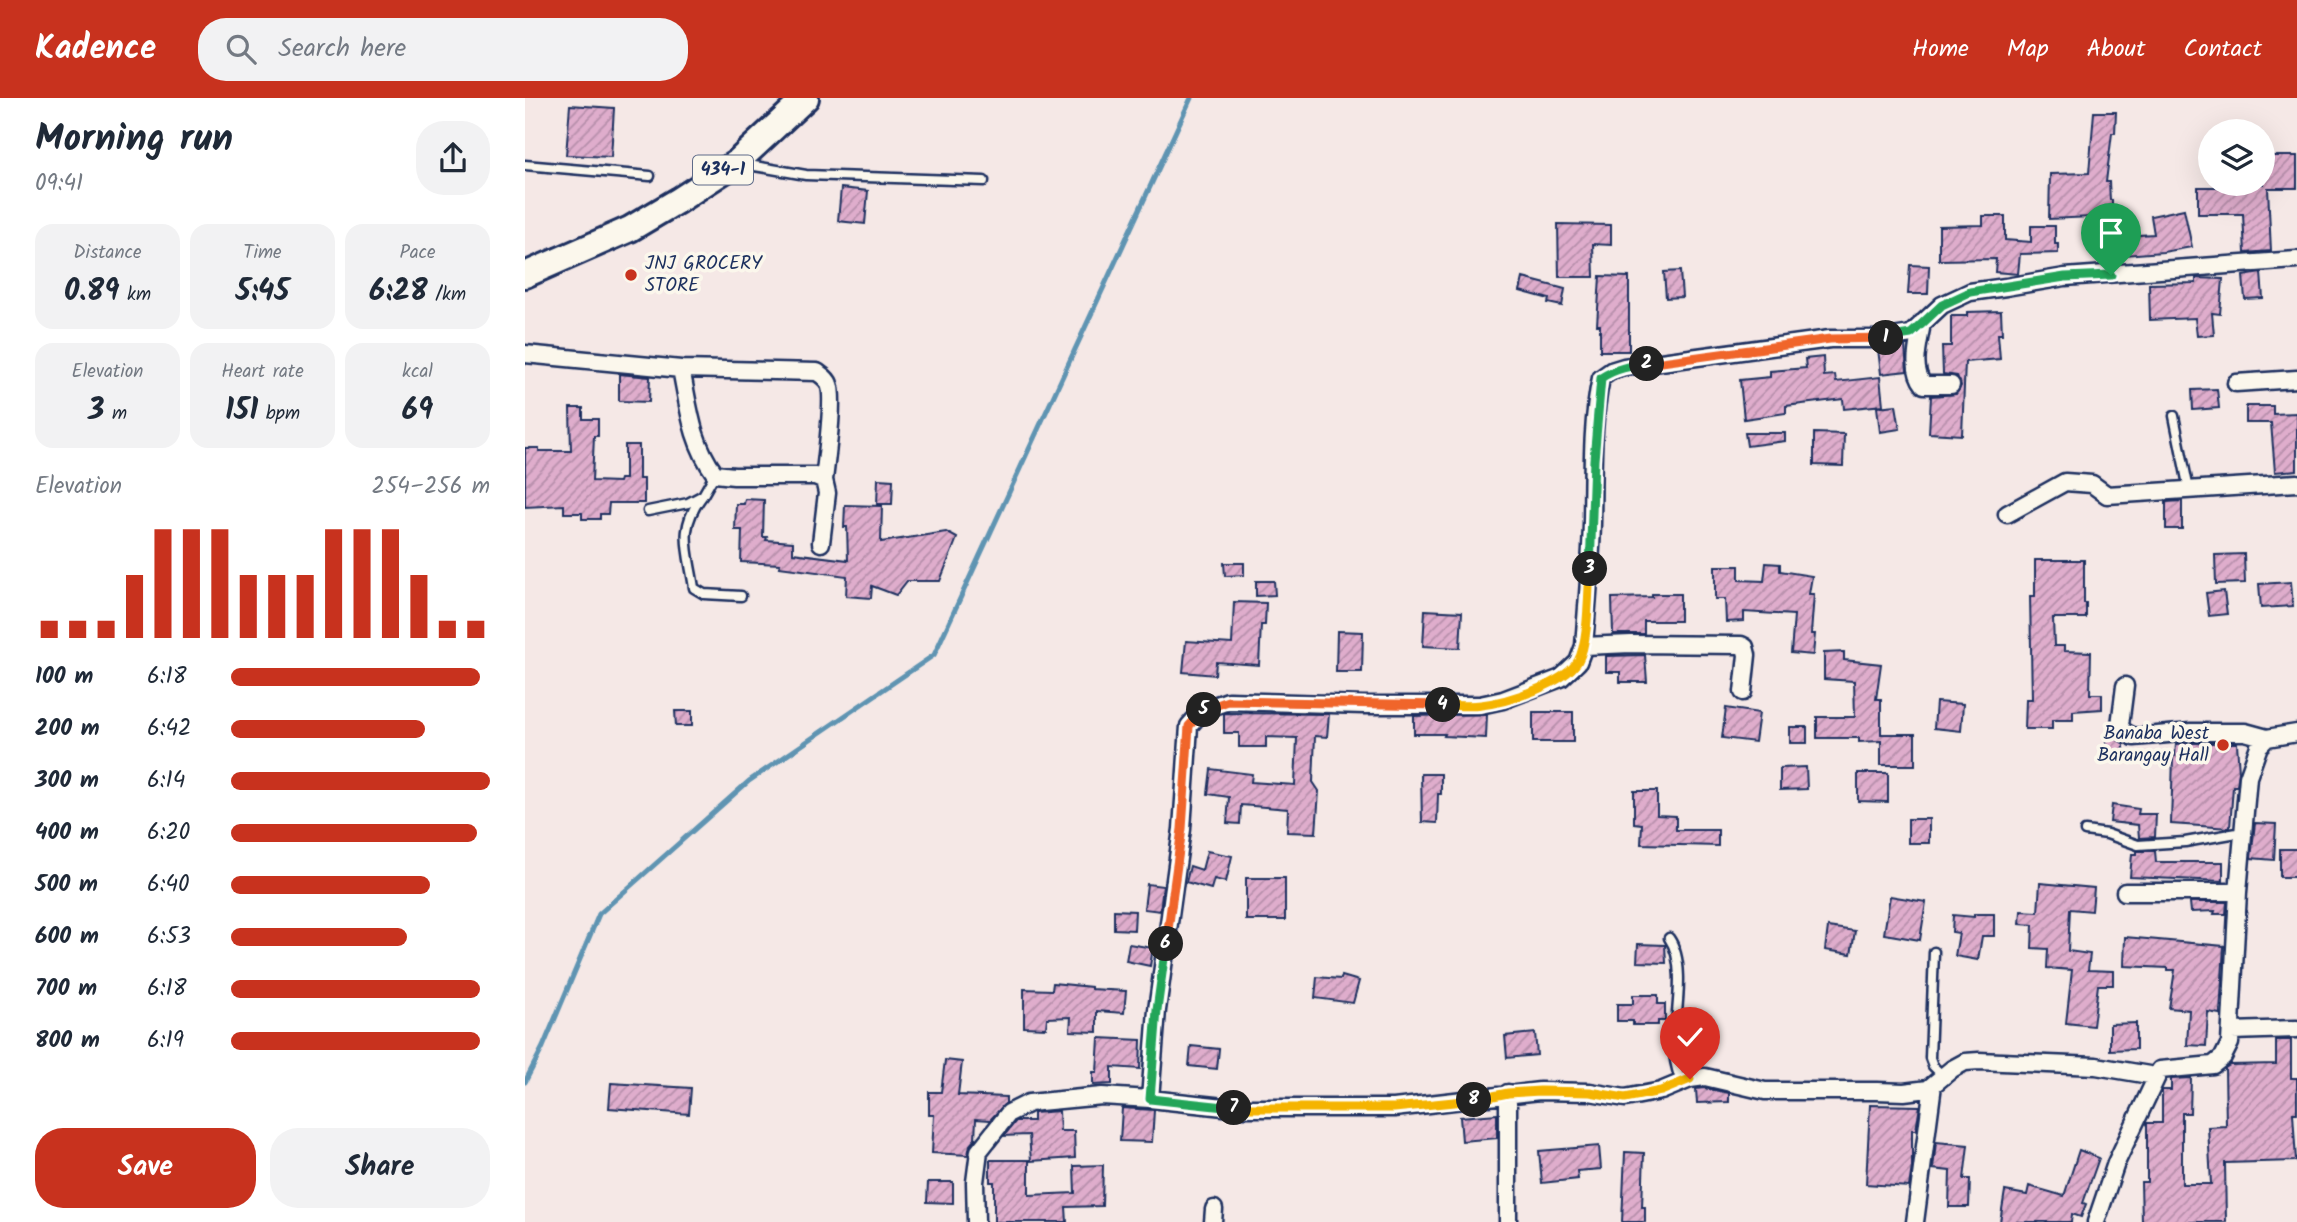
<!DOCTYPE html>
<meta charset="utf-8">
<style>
body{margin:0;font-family:Kalam,sans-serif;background:#f2f2f3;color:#1f2937;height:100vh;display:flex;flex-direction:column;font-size:26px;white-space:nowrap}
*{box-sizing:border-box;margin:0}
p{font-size:23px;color:#747a83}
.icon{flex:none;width:38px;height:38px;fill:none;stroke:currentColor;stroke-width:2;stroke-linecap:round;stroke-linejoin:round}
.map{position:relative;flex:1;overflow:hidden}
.drawer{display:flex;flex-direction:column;background:#fff;width:525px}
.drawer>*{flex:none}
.controls{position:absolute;left:1673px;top:21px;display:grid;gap:14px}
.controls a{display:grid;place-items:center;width:77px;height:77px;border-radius:50%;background:#fff;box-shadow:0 7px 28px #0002;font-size:35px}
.pin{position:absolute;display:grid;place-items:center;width:60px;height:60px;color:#fff;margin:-72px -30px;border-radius:50% 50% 50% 0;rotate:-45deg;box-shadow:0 0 7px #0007}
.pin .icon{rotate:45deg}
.km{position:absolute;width:35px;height:35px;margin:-18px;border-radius:50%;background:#222;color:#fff;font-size:19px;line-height:35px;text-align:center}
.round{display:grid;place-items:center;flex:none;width:74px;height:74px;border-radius:28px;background:#f2f2f3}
.head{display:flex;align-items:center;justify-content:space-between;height:119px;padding:0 35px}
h1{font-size:38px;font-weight:800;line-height:52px}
.figures{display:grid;grid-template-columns:repeat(3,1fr);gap:10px;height:119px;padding:7px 35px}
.figures div{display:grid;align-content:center;border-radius:18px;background:#f2f2f3;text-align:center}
.figures b{font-size:30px;font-weight:800}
.figures small{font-size:19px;font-weight:400}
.figures p{font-size:19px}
.chart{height:196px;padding:14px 35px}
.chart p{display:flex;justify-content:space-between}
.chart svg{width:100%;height:126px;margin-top:7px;stroke:#c8321e;stroke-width:6}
.primary-button{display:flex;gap:14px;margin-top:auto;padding:14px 35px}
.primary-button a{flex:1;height:80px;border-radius:28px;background:#c8321e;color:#fff;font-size:28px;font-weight:800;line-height:80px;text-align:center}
.primary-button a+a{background:#f2f2f3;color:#1f2937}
ul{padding:0 35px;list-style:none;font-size:23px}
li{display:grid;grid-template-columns:112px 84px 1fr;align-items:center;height:52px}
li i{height:18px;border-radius:9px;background:#c8321e}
header{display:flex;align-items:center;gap:42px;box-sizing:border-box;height:98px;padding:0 35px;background:#c8321e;color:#fff}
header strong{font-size:33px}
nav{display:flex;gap:38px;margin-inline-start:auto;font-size:24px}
.search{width:490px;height:63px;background:#f2f2f3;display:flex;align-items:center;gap:18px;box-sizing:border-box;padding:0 24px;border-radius:28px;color:#747a83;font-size:26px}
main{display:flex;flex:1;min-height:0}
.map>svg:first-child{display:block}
</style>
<header>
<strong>Kadence</strong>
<div class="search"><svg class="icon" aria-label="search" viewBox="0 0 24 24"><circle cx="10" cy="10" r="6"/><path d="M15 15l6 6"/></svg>Search here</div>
<nav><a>Home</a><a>Map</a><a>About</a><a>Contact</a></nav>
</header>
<main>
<section class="drawer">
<div class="head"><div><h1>Morning run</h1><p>09:41</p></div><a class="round"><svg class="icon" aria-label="share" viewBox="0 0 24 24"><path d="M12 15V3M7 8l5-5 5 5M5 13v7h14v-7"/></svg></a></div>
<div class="figures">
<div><p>Distance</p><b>0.89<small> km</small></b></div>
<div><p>Time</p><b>5:45</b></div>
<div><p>Pace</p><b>6:28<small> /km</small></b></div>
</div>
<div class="figures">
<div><p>Elevation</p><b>3<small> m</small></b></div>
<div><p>Heart rate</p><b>151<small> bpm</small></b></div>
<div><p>kcal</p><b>69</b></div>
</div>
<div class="chart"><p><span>Elevation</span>254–256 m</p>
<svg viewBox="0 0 160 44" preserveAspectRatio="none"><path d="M5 44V38M15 44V38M25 44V38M35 44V22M45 44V6M55 44V6M65 44V6M75 44V22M85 44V22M95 44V22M105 44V6M115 44V6M125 44V6M135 44V22M145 44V38M155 44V38"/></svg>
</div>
<ul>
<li><b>100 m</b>6:18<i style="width:96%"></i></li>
<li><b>200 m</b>6:42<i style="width:75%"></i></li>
<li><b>300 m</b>6:14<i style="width:100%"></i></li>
<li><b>400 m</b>6:20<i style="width:95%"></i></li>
<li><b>500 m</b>6:40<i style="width:77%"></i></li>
<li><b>600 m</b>6:53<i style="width:68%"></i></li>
<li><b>700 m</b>6:18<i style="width:96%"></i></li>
<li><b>800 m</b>6:19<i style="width:96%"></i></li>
</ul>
<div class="primary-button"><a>Save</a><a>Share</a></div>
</section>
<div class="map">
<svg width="1772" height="1124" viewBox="0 0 1772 1124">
<defs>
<pattern id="building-hatch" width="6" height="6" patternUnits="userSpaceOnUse" patternTransform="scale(1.75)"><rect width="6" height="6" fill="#dfadcc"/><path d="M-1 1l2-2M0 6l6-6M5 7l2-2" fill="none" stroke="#b48da9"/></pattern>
</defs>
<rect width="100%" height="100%" fill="#f5e8e6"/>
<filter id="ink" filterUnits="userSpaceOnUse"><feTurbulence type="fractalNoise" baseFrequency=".0143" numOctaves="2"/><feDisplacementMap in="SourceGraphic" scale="14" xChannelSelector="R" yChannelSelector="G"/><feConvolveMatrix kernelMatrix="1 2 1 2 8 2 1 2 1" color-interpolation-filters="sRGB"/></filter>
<g filter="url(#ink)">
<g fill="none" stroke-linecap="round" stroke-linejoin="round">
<path stroke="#5e94b2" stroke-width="5" d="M0,984L18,949L74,816L224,683L409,557L666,0"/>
</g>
<path fill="url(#building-hatch)" stroke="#1b2f5e" stroke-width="2" d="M45,7L89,10L86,59L41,57Z
M1569,14H1591L1590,35H1587L1581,84H1584L1585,102H1587V126L1567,127V119L1524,121L1525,76L1564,75Z
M1738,58H1772V90H1743L1746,153L1720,155L1718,116H1673V89H1714V86H1738Z
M316,90L343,93L340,126L313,123Z
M1659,111L1667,149L1638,154L1599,157L1597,138L1629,136L1626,118Z
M1458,118H1480V142L1506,144V128H1530V146H1533V155L1495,156L1493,176L1470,174L1471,161L1414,162V128L1458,127Z
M1033,126L1086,127V147L1068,146L1069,179H1034Z
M1385,167L1404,168L1403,196H1383Z
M1155,173L1157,199L1141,200L1139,174Z
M1736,175L1738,200L1720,201L1718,178Z
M1075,178L1104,179V253H1075V227H1072Z
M998,180L1040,191L1037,208L1023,205L1024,201L995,193Z
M1671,180L1698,181L1695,216L1687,215L1689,237L1672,238L1670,220L1625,222L1624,186L1671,185Z
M1476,213L1477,236H1473L1475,261L1440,264L1437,337L1404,335L1406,298L1431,296L1436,288L1432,278L1418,276L1417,248H1426V218H1442V214Z
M1380,248L1382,273L1356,276L1353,251Z
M1298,259L1299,278L1310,277L1311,284L1355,279L1358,307L1319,311L1318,301L1261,308V315L1219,321L1215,282L1245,279V273L1281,270L1280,261Z
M94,276L125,279L124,304L94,303Z
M1692,291L1694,310L1668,312L1667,292Z
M1371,307L1375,331L1355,334L1352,309Z
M1721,308H1748V316L1772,315V372L1750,374L1746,325H1721Z
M45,310H58V321H73V338H69L67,383L94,384L95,381H100V347H114V381H119V405H84L83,416H75V421H57V415H39V407L0,409V350H14V353H46Z
M1220,335H1260V343L1222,348Z
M1289,335L1319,336L1318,368L1289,367Z
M353,381L368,382L367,406H352Z
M220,401L239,402L238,439H242L241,442L268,444V455L323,462L322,429H319L320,407L357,408L356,444L421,434L432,440L415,483H382L371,497L347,488L346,500L321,498L322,478L254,469L255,466L216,464L217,432H210L211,406H219Z
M1657,403V431H1641V404Z
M1719,456L1720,485L1691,486L1690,457Z
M1510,462H1559V505H1561V520H1528L1529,548H1539V553L1566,554L1565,596H1577V611L1548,613V622H1527V631H1500L1501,601H1507L1505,498H1510Z
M699,465H719V477L700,478Z
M1241,465L1255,466V473L1287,478L1284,496H1289L1286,536H1290L1288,557L1266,555L1269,517L1219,514V523L1201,524L1200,501H1190V468H1214V482L1239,483Z
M731,483H749L750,497L731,498Z
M1766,484L1768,508L1736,510L1734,486Z
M1699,493L1702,516L1684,518L1681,495Z
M1127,496H1155V523H1119V536H1088L1087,500L1127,499Z
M709,504L741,505L740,527H736L734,567L691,564L690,577L658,574L661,543L707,546Z
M900,512L937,514L935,550L898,548Z
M812,533L838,534L837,574H811Z
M1319,554V562L1356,566L1351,601H1356V636H1390V667H1356V643L1334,644V640H1292V619H1330L1329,583L1299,581V555Z
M1120,557L1122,584H1095V574H1081V558Z
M1411,604L1438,606L1436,633L1409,630Z
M1201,610L1234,615L1230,644L1197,640Z
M150,613H167V628H151Z
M1008,614H1048V644H1008Z
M699,615L804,616L802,639L790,638L788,684L794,693L791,735L762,734L763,711L716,707L715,726L702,725L704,699L683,696L686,671L727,676L726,684L770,687L772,640L741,639V649H714V635H699Z
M962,616L961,640L919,638L920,636H889V618Z
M1265,629H1282V645H1265Z
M1581,641H1592L1599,646V661H1581Z
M1666,645H1712L1714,674L1712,688H1708L1705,730L1646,726L1648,658H1650L1651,646Z
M1281,669L1282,691L1255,692V670Z
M1333,675H1363V704L1333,703Z
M896,676H916V696H913L912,725L897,724Z
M1109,693H1132V717L1151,718V732H1193V748L1116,746L1117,726L1109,725Z
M1587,707L1614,711L1613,716H1631L1630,739L1614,740L1613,727L1585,724Z
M1383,721H1404V745H1383Z
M1730,725L1751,726L1749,762L1726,760Z
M1755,751H1772V779H1755Z
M682,753L707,758L701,784L689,781L686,791L661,784L665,768L677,772Z
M1612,753H1630L1631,764H1698V783L1605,779L1607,756H1612Z
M721,780H760V822H721Z
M1515,785L1569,790L1567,813L1545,811L1543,853L1565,856L1563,872L1588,873V887H1573L1568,928L1541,925L1547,872L1522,870L1523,851L1507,850L1508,827L1495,826L1496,813L1513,814Z
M622,786L638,788L635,813L619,811Z
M1365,798L1401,804L1395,842L1359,836Z
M1665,804H1702L1701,816H1689L1690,813L1666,814Z
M589,812L610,813L609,832L589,831Z
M1449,816H1469V838H1457L1453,862L1430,858L1434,835L1427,834L1428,817L1449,819Z
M1303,829L1330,833L1326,856L1300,852Z
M1600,839L1699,848L1695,916L1683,914L1681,948L1662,947L1664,912L1644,910L1650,872H1643V870L1599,868Z
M604,846L628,850L625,868L601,863Z
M1113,846L1140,847L1141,865L1112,864Z
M817,878L834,883L828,905L790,900L792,879L816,881Z
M528,885L566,889V891L601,893L599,915L572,913V934L545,933L546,919L522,920L521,930L499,929V891L527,892Z
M1108,897H1133V906H1140V923H1133V927H1108V923H1092V906H1108Z
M1611,925V951L1585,952V926Z
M1010,935L1012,957L982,960L980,938Z
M574,940L616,942L615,971L587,969V986L568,987V974H572Z
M1751,942H1766V980H1772V1015H1768L1771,1063L1700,1065L1701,1124H1617L1616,1084H1622V1025H1637V992H1646V981L1666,980L1665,1015H1657V1086H1686L1683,1029L1701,1028L1700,970L1705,967L1751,966Z
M666,948L694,951L692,971L664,968Z
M420,962L437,964L433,997L481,999V1005L465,1022L451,1021L450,1041L445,1047L443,1057L407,1055L409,1017H404V994H416Z
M86,985L166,990L164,1016L84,1010Z
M1179,990L1204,995V1004L1172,1005L1171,991Z
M1345,1007L1395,1008L1391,1032H1387V1069L1384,1089L1341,1086Z
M597,1010L629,1012L627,1044L595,1043Z
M534,1013L535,1033H549L550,1060L506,1063L504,1037L479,1038L491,1023H508V1015Z
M972,1016V1040L937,1043L935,1019Z
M1411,1044L1443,1047L1439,1081H1445L1444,1109H1424L1425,1073L1408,1071Z
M1074,1048L1076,1071L1052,1073L1053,1081L1017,1085L1014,1053Z
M1554,1052L1574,1060L1558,1105L1561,1106L1556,1119L1547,1116L1546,1124H1475L1480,1093L1502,1097L1504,1088L1539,1098Z
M1100,1054L1119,1055L1117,1109H1120V1124H1097Z
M465,1062H504V1097L550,1095L549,1068L578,1067L577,1108L541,1109L542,1124H469V1084H465Z
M403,1084H428V1105L402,1104Z"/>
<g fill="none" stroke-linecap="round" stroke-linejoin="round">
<defs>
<path id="lane" d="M218,66L281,77L459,83
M0,67L125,78
M1649,318L1664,392
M178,397C152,431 163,450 169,490L179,496L216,498
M123,413L163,405L178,397L190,376
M1560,733L1582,736L1613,747L1660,744L1718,734
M1144,840C1163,867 1149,922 1149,953C1149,964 1153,975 1156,985
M1409,854L1405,960L1408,968L1419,979"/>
<path id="street" d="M1397,225C1394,245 1385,270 1399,287H1426
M0,256L156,271C164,309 166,343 190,376L209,378H290L299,382L302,395L296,445
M156,271L292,274C296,277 302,280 304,286C310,299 301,364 299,382
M1711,285L1772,281
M1482,416L1540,384L1567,386L1582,397L1772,385
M1059,548L1106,546L1216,547L1220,549L1222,557L1218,594
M1600,588L1595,627L1599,634L1609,639L1666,634H1720L1742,640
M1600,794H1713
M1706,933L1772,931
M983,995V1124
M625,1001L708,1010H869L1015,993L1065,994L1100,1000L1136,993L1165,981L1180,979L1240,993H1352L1379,994L1403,991L1427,971L1440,964L1454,963L1571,968L1630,978
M451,1124L450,1084L454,1053L484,1015L504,1005L577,998L625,1001L632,912L657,731L664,628L678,612L703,603L839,607H955L978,602L1036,580L1053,564L1059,548C1062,507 1066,466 1067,425C1068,377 1066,327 1076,280L1086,273L1099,269L1305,241H1355L1386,236L1417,207L1445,194L1481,189L1540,179L1772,162
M688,1124L689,1111
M1390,1124L1408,987
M1571,1124L1591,1065L1635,972L1688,967L1698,959L1705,945L1713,794L1723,679L1734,648L1742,640L1772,635"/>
<path id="primary" d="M0,177L105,131L154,102L211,65L281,0"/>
</defs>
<use href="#lane" stroke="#1b2f5e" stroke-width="13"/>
<use href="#street" stroke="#1b2f5e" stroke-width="21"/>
<use href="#primary" stroke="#1b2f5e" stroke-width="30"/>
<use href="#lane" stroke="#fbf7ec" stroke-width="8"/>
<use href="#street" stroke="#fbf7ec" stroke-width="16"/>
<use href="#primary" stroke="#fbf7ec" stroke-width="24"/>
</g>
</g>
<g fill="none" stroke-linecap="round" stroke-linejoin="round" filter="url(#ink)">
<defs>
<path id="split-1" d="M1361,240L1386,236L1417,207L1445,194L1540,179L1586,177"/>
<path id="split-2" d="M1122,266L1305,241L1361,240"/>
<path id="split-3" d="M1065,471L1069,362L1076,280C1091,270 1105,268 1122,266"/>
<path id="split-4" d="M918,607C930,607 944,609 956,607C983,604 1039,586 1053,563C1064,544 1063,494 1065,471"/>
<path id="split-5" d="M679,612L703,603L918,607"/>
<path id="split-6" d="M641,846L657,731L664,628L679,612"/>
<path id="split-7" d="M641,846L632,912L625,1001L709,1010"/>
<path id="split-8" d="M709,1010H869L949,1002"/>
<path id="split-9" d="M949,1002L983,995L1015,993L1065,994L1100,1000L1136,993L1165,981"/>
</defs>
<use href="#split-1" stroke="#fff" stroke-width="14"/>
<use href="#split-2" stroke="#fff" stroke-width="14"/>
<use href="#split-3" stroke="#fff" stroke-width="14"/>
<use href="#split-4" stroke="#fff" stroke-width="14"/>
<use href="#split-5" stroke="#fff" stroke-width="14"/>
<use href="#split-6" stroke="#fff" stroke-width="14"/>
<use href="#split-7" stroke="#fff" stroke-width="14"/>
<use href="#split-8" stroke="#fff" stroke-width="14"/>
<use href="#split-9" stroke="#fff" stroke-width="14"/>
<use href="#split-1" stroke="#22a559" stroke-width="9"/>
<use href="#split-2" stroke="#f0652b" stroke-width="9"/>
<use href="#split-3" stroke="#22a559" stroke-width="9"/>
<use href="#split-4" stroke="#f5b400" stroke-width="9"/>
<use href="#split-5" stroke="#f0652b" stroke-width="9"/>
<use href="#split-6" stroke="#f0652b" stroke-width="9"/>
<use href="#split-7" stroke="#22a559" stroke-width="9"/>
<use href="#split-8" stroke="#f5b400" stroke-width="9"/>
<use href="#split-9" stroke="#f5b400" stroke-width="9"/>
</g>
<g fill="#c8321e" stroke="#fbf7ec" stroke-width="2.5">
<circle cx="106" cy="177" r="7"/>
<circle cx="1698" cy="647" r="7"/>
</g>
<g text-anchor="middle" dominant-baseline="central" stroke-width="7" stroke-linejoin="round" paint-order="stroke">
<rect fill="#fbf7ec" stroke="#5e6b89" stroke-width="2" x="168" y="57.5" width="60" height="29" rx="5"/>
<g font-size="18" font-weight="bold" fill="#1b2f5e">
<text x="198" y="72">434-1</text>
</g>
<g font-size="19" fill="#1b2f5e" stroke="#fbf7ec" text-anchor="start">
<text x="120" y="166">JNJ GROCERY<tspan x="120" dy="22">STORE</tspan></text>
<text x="1684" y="636" text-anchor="end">Banaba West<tspan x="1684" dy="22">Barangay Hall</tspan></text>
</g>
</g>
</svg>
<div class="controls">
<a><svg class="icon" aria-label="layers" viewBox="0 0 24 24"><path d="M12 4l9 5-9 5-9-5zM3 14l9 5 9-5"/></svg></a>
</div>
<div class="pin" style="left:1586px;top:177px;background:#1e9e55"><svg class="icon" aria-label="arrive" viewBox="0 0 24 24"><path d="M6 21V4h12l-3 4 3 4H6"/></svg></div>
<div class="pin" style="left:1165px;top:981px;background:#d93025"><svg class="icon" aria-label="check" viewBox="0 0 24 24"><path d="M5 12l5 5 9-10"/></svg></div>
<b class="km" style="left:1361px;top:240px">1</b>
<b class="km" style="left:1122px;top:266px">2</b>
<b class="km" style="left:1065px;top:471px">3</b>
<b class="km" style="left:918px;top:607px">4</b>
<b class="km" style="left:679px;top:612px">5</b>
<b class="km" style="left:641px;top:846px">6</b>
<b class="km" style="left:709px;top:1010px">7</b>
<b class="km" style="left:949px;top:1002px">8</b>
</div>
</main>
